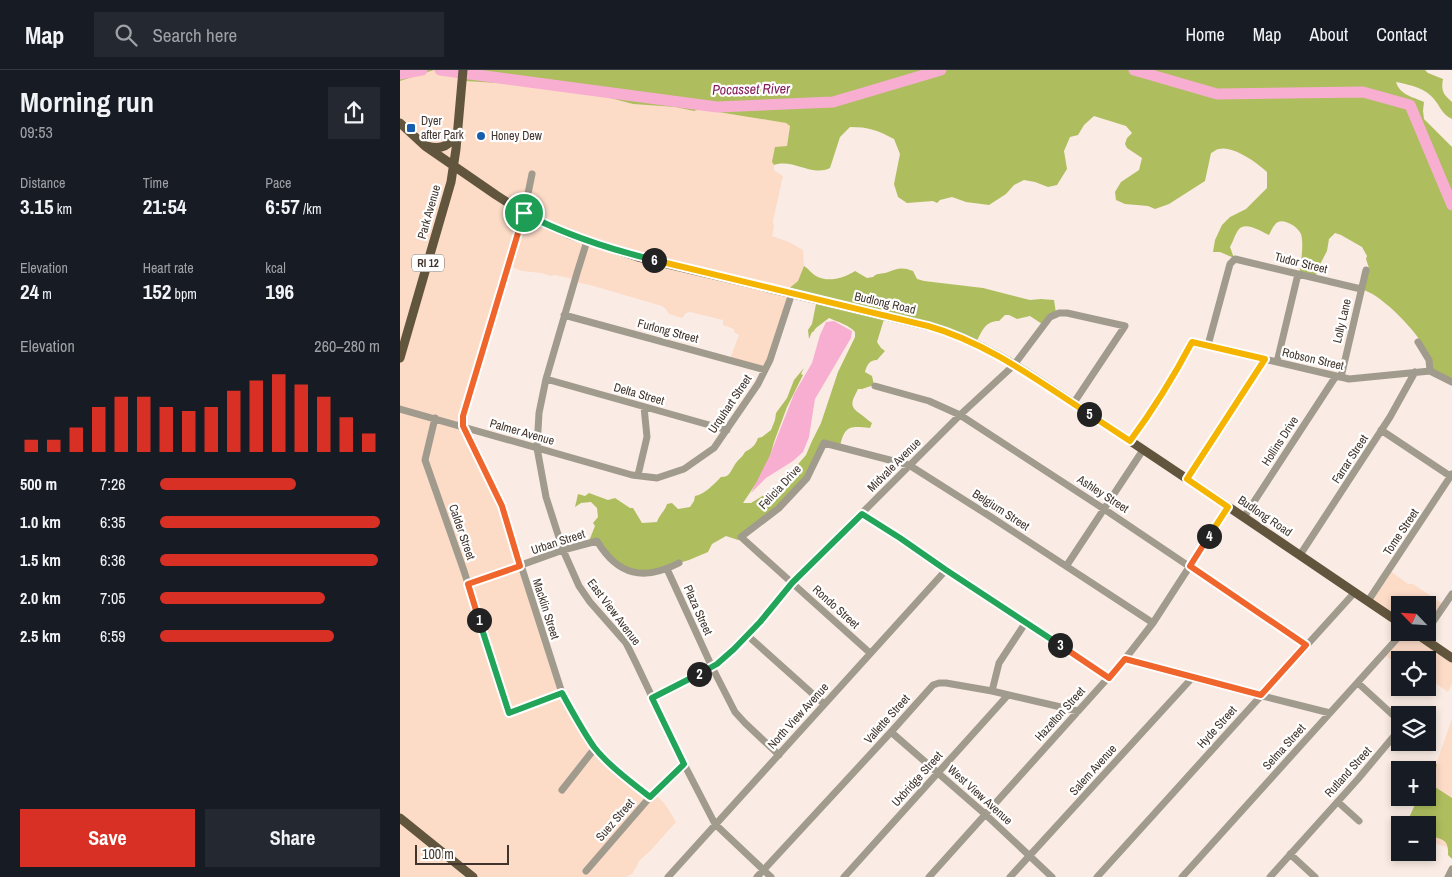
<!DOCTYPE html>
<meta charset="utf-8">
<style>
body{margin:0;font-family:"Archivo Narrow",sans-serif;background:#242831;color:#f1f3f6;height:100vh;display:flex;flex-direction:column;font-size:19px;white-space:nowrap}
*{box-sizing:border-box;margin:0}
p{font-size:16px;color:#9ea1a6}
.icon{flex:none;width:28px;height:28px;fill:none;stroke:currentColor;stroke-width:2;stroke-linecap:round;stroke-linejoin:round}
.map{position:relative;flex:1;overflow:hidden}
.panel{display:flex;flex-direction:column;background:#171b24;width:400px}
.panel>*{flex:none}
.needle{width:32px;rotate:295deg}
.fabs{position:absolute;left:991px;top:526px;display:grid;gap:10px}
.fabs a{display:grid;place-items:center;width:45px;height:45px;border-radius:0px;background:#171b24;box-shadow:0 2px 8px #0003;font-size:25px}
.scale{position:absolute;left:15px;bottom:12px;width:94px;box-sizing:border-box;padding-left:5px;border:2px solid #41342c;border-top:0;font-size:14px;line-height:18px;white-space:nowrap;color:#41342c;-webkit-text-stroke:4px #fff;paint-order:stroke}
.pin{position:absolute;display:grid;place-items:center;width:42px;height:42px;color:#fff;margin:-21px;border:2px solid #fff;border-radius:50%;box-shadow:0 1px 5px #0007}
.km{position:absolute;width:25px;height:25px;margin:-12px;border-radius:50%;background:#222;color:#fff;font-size:14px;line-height:25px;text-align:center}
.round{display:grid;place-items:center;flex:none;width:52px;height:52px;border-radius:0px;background:#242831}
.summary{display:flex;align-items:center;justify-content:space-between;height:85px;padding:0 20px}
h1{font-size:28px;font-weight:800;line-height:38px}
.metrics{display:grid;grid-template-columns:repeat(3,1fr);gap:8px;height:85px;padding:5px 20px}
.metrics div{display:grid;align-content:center}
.metrics b{font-size:21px;font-weight:800}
.metrics small{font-size:14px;font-weight:400}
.metrics p{font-size:14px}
.chart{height:140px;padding:10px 20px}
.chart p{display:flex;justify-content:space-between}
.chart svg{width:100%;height:90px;margin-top:5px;stroke:#d93025;stroke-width:6}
.primary-button{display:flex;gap:10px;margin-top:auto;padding:10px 20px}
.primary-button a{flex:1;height:58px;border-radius:0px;background:#d93025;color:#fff;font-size:20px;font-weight:800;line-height:58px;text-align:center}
.primary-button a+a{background:#242831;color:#f1f3f6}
ul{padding:0 20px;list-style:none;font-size:16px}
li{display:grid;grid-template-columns:80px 60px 1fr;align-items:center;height:38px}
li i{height:12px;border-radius:6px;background:#d93025}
header{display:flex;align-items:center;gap:30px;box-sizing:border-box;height:70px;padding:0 25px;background:#171b24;border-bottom:1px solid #363941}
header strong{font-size:24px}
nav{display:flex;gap:28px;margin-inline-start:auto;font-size:18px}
.search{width:350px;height:45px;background:#242831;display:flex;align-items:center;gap:12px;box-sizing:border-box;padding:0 18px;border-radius:0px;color:#9ea1a6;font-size:19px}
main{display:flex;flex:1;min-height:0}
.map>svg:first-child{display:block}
</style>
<header>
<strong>Map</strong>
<div class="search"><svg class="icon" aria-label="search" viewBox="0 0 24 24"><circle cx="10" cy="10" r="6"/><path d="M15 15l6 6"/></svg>Search here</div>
<nav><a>Home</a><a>Map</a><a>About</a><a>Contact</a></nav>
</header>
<main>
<section class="panel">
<div class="summary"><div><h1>Morning run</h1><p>09:53</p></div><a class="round"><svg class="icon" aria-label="share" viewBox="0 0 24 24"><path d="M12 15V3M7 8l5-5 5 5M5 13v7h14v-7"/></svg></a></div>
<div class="metrics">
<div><p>Distance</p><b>3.15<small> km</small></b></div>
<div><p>Time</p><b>21:54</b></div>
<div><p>Pace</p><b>6:57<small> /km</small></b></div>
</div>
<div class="metrics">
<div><p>Elevation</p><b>24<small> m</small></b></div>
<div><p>Heart rate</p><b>152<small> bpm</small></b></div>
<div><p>kcal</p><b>196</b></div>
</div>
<div class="chart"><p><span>Elevation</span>260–280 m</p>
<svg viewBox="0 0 160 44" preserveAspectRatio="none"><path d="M5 44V38M15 44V38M25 44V32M35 44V22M45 44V17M55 44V17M65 44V22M75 44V24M85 44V22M95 44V14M105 44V9M115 44V6M125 44V11M135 44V17M145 44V27M155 44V35"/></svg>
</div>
<ul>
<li><b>500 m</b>7:26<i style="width:62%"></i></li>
<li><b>1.0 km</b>6:35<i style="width:100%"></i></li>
<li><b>1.5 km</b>6:36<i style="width:99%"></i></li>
<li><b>2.0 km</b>7:05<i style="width:75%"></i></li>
<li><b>2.5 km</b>6:59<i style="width:79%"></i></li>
</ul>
<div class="primary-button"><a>Save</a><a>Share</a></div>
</section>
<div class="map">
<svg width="1052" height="807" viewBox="0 0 1052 807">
<rect width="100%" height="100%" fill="#faece4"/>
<path fill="#fcdbc7" d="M24,0H44L47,5L63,7L64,11L146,16L191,23L233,34L275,37L294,41L300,39L351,47L358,49L370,50L386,53L390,55L387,77L372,92L374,95V100L383,106L373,151L374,157L372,166L389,172L403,180L404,196L398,211L387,221L391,222L364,299L330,289L339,265L334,262V259L323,255V250L290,242L286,243L282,248L269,244L266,239L262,236L190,215L174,212L173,209L155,205L151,206L142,203L122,201L109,196L63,347L100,433L161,621L199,683L249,726L255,724L265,734L276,752L251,780L239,791L237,796L232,804L226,807H0V11L23,2Z
M989,500L1008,514H1013L1043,534L1028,559V535H1000V553L968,531Z
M1003,563H1025L1022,566L1052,588V613L1048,622L1028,608V590H1000V596L985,585Z
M1052,649V779L1028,771V755H1014L1028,728V717Z"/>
<path fill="#aebd5e" d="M0,0H34L0,11Z
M44,0H1025L1028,3L1043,9C1041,21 1043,24 1052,32V49C1041,45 1039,32 1030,25C1022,17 1006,14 996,12C1000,25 1013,27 1024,32L1023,41L1024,49L1052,77V313C1047,309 1037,305 1033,300C1030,295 1029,287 1027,281C1017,262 984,227 964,220L969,198L966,189L967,186L962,177L941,165L935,163L929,169L927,181L917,200L916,207L899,204C901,194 904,174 901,164C898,157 885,149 878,152C874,154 871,161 869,165C862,162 846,151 839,159C835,164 833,172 830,177L834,188L820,182H813L815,170L822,155L830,147L846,139L867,118V102C858,93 832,75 819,79C816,79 814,82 811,83L805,111L769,134L755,139L748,136L725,134L716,130L715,122L721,112L739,100L742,88L727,78L725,74L727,68L732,63L726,56L694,46L684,55L678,65L670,67L664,81L667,99L657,115L648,117L635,112L624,110L614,115L606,124L589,135L566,132L552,127L540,130L537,133L533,131L507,133L498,127L494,114L500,84L494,69C477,60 469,57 450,57L440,67L430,98C411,107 393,88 374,95L372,92L375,77L387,76L390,56L386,53L300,39L294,41L275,37L233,34L191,23L146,16L64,11L63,7L47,5Z
M404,196C409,199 412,204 416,206C428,213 444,208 455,201L467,208L473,207C477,203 480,204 485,203C497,199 501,196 513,201L517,209L524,211L583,218L630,230L641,229L654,230L656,243L642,254L630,246L617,249L609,245H605L599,251C585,251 582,261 576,273L485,246L477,272L481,278L485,281L477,290C469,290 467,295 465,302L472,306L474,315L462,319H458C453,330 448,335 459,343C464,346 467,350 472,353L470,358C450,356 445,355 440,376L425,373L405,410L341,469L338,470L326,466L312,474L308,482L289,490L242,504L225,499L197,471H189L195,456L193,453L198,447L197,438L191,432L181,433L175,437L178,424L185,426L189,423L208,430L215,428L230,438H233L242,453L257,452C259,445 265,441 267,434L272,433L278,439L290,437L294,431L295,426C305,424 314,414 321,407C330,407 330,402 334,396C337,390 342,388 345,382C352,378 355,376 358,368L362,367L371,360L375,350L376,343L387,328L394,310L404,298L401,304L403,305L387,337L374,372L367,397L343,433H351L380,415L406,385L412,371L421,353L438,302L455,267V262C449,255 438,252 429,248L416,258L413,262H412L409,269L408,260L412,254L417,229L386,221L398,211Z
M1037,694L1033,710L1035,717L1052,728V789L1048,785C1049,768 1042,770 1028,765V755H1007V752L1018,728H1028C1028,715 1025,702 1037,694Z"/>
<path fill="#f8aed0" d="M434,251L452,261L451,268L415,329L409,367L403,382L393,391L366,408L351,423L370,385L394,324L412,293L420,265L426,252Z"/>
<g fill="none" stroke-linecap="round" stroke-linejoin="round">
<path stroke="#f8aed0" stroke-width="11" d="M40,0L317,37L433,32L541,0
M734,0L817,24L963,22L1010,35L1052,135
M0,4L22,0"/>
<path stroke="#a19b8d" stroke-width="7" d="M132,104L124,143L114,178L63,346V356L102,436L162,623L179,654L195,678L227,709L250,727
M187,171L177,203L146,309L139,343L137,378L146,427L163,480L179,516L190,532L226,573L235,591L284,694L315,754L371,807
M164,245L365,300
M1018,272L1029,290L1030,301
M808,275L830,194L835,189L961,219
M877,292L898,204
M1030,301L1052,312
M941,307L966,200
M146,309L327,360
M475,316L529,331L560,345L704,439L906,575
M0,339L232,405L257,408L284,399L314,378L358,314L370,290L392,223
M35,348L25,390L64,501L109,643L162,623
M981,360L1050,406
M730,371C752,340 774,306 792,272L949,309L1030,301
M238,405L247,367L244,337
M787,409L865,289
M462,444L500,468L546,500L709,608
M844,447L936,306
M900,485L990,347L1015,302
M667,495L743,380
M267,499L312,597L335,642L345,653L379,685
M68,514L163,480L197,471C218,506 244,511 279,493
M968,531L1052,404
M1028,559L1052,524
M347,565L424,634
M470,583L341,467L379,438L407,408L424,373L509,395L591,447L753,553
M725,589L792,608L930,643
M592,621L599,593L626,552
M252,627L317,594L360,552L392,513L560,345L614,295L650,247L659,243H667L725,256L673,334
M491,662L585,744L652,807
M162,720L195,678
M938,732L959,751
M890,784L915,807
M186,801L250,727L284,694
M268,807L546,500
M357,807L491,662L533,615L539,613H546L592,621L678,641
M444,807L608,625
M529,807L725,589L753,553L828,437
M610,807L792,608
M697,807L955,522
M782,807L1003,562
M870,807L958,709L999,660V653L993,645L958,613
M1048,807L1052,799"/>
<path stroke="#61553d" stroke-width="9" d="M0,53L25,76L96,125L124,143L148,155L171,165L238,187L528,256C591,273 644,315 697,349C799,416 899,485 1000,553
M27,76C43,80 48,76 58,63
M0,288L51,112L56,79L63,0
M1014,562L1052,588
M0,748L73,807"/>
</g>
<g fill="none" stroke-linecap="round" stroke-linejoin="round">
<defs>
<path id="split-1" d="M79,550L68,514L120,496L102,436L63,356V346L124,143"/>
<path id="split-2" d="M79,550L109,643L162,623C172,641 182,660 194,677C208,695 232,713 250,727L284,694L252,628L299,604"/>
<path id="split-3" d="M299,604L317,594L334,579L360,552L392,513L462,444L500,468L546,500L660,575"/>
<path id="split-4" d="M660,575L709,608L725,589L861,625L906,575L790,496L809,466"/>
<path id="split-5" d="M689,344L730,371C753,340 774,306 792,272L865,289L787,409L828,437L809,466"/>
<path id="split-6" d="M254,190L528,256C588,273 638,311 689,344"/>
<path id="split-7" d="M124,143C165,165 209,179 254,190"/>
</defs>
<use href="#split-1" stroke="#fff" stroke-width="10"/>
<use href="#split-2" stroke="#fff" stroke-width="10"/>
<use href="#split-3" stroke="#fff" stroke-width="10"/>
<use href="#split-4" stroke="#fff" stroke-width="10"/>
<use href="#split-5" stroke="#fff" stroke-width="10"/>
<use href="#split-6" stroke="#fff" stroke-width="10"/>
<use href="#split-7" stroke="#fff" stroke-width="10"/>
<use href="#split-1" stroke="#f0652b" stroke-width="6"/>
<use href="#split-2" stroke="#22a559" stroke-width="6"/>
<use href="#split-3" stroke="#22a559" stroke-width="6"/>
<use href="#split-4" stroke="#f0652b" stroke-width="6"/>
<use href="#split-5" stroke="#f5b400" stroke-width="6"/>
<use href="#split-6" stroke="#f5b400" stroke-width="6"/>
<use href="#split-7" stroke="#22a559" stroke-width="6"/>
</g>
<g fill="#165dad" stroke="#fff" stroke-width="2">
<rect x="6" y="53" width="10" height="10" rx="2.5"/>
<circle cx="81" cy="66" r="5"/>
</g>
<g text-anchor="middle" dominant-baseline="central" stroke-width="4.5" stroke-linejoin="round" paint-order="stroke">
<rect fill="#fff" stroke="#7a716b" stroke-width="1" x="12" y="184.5" width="32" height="17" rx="4"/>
<g font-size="11" font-weight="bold" fill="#41342c">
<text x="28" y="193">RI 12</text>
</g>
<g font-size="12" fill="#41342c" stroke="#fff" text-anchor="start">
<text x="21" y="51">Dyer<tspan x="21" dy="14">after Park</tspan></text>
<text x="91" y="66">Honey Dew</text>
</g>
<g font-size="12" fill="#41342c" stroke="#fff">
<text transform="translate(29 142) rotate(-74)">Park Avenue</text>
<text transform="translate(901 193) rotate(14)">Tudor Street</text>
<text transform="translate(485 233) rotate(13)">Budlong Road</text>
<text transform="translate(942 251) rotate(-77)">Lolly Lane</text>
<text transform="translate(268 261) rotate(15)">Furlong Street</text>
<text transform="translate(913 289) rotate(13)">Robson Street</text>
<text transform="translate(239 324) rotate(16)">Delta Street</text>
<text transform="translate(330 334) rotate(-56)">Urquhart Street</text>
<text transform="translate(122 362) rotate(16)">Palmer Avenue</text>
<text transform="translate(880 371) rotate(-57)">Hollins Drive</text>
<text transform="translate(950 389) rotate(-57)">Farrar Street</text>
<text transform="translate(494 395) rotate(-45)">Midvale Avenue</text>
<text transform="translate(380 417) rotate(-47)">Felicia Drive</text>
<text transform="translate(703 424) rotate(33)">Ashley Street</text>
<text transform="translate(601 440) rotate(33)">Belgium Street</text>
<text transform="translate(865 446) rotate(34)">Budlong Road</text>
<text transform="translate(62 462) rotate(71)">Calder Street</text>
<text transform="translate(1001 462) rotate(-56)">Tome Street</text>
<text transform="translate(158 472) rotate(-18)">Urban Street</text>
<text transform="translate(436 537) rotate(42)">Rondo Street</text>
<text transform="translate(146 539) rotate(72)">Macklin Street</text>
<text transform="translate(298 540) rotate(66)">Plaza Street</text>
<text transform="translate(214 542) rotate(53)">East View Avenue</text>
<text transform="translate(660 644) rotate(-48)">Hazelton Street</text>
<text transform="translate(398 646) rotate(-48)">North View Avenue</text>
<text transform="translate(487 649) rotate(-48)">Vallette Street</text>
<text transform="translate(817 657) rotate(-48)">Hyde Street</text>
<text transform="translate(884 677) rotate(-48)">Selma Street</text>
<text transform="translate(693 700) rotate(-48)">Salem Avenue</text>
<text transform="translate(948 702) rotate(-48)">Rutland Street</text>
<text transform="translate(517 709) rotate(-48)">Uxbridge Street</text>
<text transform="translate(580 725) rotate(42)">West View Avenue</text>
<text transform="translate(215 750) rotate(-49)">Suez Street</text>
</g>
<g font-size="14" font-style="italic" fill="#851c59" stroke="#fff">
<text transform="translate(351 19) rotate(-1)">Pocasset River</text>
</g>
</g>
</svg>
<div class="fabs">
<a><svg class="needle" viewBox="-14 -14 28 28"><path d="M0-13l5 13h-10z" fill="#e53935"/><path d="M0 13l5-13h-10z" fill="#9ea1a6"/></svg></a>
<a><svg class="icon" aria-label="locate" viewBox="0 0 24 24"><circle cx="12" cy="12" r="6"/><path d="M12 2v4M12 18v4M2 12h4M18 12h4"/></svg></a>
<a><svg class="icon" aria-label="layers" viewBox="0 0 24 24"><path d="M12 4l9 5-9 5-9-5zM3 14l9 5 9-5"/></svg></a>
<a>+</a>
<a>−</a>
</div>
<div class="scale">100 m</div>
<div class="pin" style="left:124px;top:143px;background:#1e9e55"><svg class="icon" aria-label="arrive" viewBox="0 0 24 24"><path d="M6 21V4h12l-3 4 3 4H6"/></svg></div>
<b class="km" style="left:79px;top:550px">1</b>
<b class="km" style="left:299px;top:604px">2</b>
<b class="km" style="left:660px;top:575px">3</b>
<b class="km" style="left:809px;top:466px">4</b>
<b class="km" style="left:689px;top:344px">5</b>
<b class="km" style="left:254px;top:190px">6</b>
</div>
</main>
